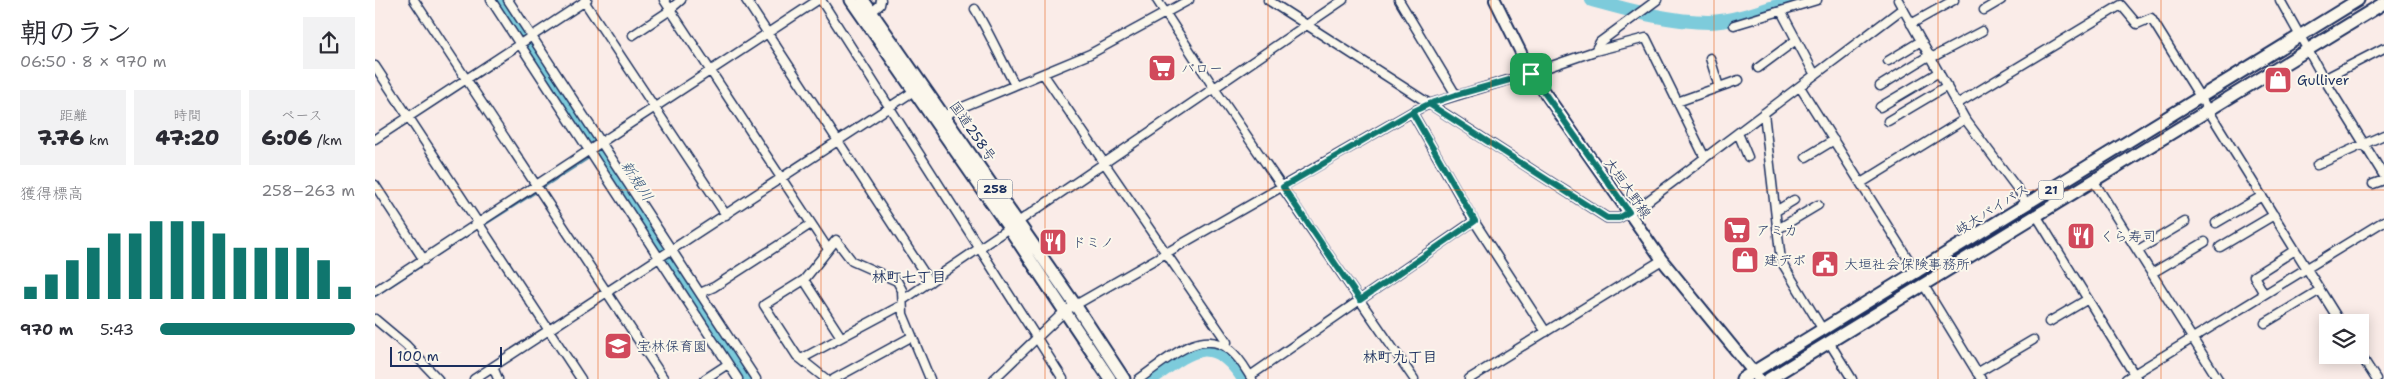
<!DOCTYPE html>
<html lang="ja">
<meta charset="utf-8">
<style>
body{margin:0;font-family:"Shantell Sans","Klee One",sans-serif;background:#f2f2f3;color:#2b2b33;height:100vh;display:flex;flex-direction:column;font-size:19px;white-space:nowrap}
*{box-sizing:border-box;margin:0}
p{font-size:16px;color:#7c7c81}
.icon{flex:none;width:28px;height:28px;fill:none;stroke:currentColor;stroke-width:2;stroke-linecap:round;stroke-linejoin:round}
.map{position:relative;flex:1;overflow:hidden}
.sheet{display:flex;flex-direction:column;background:#fff;width:375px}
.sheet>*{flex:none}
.controls{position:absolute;left:1944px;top:314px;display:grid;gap:10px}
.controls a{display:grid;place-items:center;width:50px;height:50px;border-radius:0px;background:#fff;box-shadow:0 2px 12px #0003;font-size:25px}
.scale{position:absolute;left:15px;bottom:12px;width:112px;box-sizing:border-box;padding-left:5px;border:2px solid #1b2f5e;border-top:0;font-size:14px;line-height:18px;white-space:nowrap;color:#1b2f5e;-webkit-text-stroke:4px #fbf7ec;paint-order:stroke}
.pin{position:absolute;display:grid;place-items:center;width:42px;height:42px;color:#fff;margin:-21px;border-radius:10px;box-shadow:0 2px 8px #0006}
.round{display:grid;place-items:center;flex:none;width:52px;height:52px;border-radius:0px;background:#f2f2f3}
.summary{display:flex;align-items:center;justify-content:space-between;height:85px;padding:0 20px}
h1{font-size:28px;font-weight:800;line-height:38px}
.metrics{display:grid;grid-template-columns:repeat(3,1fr);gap:8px;height:85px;padding:5px 20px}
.metrics div{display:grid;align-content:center;border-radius:0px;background:#f2f2f3;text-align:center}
.metrics b{font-size:21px;font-weight:800}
.metrics small{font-size:14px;font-weight:400}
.metrics p{font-size:14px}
.chart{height:140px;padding:10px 20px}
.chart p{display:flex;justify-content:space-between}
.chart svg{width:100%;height:90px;margin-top:5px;stroke:#0f766e;stroke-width:6}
ul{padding:0 20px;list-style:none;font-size:16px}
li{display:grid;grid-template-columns:80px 60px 1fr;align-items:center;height:38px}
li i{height:12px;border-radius:6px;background:#0f766e}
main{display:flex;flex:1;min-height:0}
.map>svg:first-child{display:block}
</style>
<main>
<section class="sheet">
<div class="summary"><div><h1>朝のラン</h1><p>06:50 · 8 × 970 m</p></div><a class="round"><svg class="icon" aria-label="share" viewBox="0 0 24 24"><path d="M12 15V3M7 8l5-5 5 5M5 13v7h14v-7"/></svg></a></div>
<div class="metrics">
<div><p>距離</p><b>7.76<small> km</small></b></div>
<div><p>時間</p><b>47:20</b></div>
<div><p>ペース</p><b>6:06<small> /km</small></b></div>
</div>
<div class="chart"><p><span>獲得標高</span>258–263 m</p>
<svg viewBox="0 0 160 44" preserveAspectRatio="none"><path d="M5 44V38M15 44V32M25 44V25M35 44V19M45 44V12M55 44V12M65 44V6M75 44V6M85 44V6M95 44V12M105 44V19M115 44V19M125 44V19M135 44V19M145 44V25M155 44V38"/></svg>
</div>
<ul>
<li><b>970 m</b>5:43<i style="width:100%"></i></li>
</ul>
</section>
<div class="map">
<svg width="2009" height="379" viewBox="0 0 2009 379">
<rect width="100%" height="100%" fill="#faece8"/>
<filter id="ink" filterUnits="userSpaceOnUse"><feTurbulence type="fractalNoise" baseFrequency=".02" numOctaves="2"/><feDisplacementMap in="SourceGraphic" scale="10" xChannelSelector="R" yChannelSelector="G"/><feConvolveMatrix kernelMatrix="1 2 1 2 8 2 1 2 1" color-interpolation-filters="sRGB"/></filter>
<g filter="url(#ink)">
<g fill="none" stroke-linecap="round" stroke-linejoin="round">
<path stroke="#568da9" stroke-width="2.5" d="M167,188L223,152
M109,225L161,192
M56,259L102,229
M0,296L46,266"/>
<path stroke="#7dcbdb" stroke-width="14" d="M124,0L187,91L194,107L372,379
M1217,0C1254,10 1295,22 1334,22C1359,22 1395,8 1420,0
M776,379C815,351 836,330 869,379"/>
<defs>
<path id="minor" d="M39,0L289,379
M116,0L363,379
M133,0L381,379
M289,0L453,249
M371,0L555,282
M446,0L688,379
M782,0L839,88L1039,379
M893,0L1232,218H1244L1270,203L1527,9
M1024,0L1081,95
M1523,0L1590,119L1644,191L1652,205
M1905,0L1949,79L2009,176
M209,1L351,215
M600,9C615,34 626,60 640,85
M1609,10L1626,0
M1406,11L1440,75
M493,15L505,5L506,0
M1536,24L1579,0
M1359,25L1442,0
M258,35L291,13L306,0
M1220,51L1271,38L1330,158
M1335,58L1344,87
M1556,58L1607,31
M1513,61L1546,41
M0,66L206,379
M1383,68L1421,40
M669,75L852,342L851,346
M1949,79L2009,48
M1505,86L1555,55
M1425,87L1542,273
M1302,102L1364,80
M1582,104L1746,5L1762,24L1776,18L1965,322
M1505,107L1564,72
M1037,112L1099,221L1171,332
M1389,113L1406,261L1448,330
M570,116L578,111L715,54L814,0
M1513,121L1572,86
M1363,133L1373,157
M0,139L212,0
M1431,157L1459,140
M1942,165L2009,135
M1718,180L1843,379
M1486,183L1590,119
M1998,184L2009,180
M0,185L49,260
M1401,211L1419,200
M1661,215L1762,379
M643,222L968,0
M1841,223L1887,196
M1403,229L1443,205
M1845,247L1899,215
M1763,250L1810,222
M1777,273L1830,242
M429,280L466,337
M1548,284L1606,379
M0,291L443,0
M325,293L339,287L436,224
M1889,294L1879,276L1920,250
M528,300L634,228
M0,319L31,345L63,379
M1674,322L1713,299
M1890,323L1945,290
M1454,342L1477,379
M1985,354L2001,379
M426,359L527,305
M118,367L123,379
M1602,373L1658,340
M875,376L1099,221
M99,379L539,91
M330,379L353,364
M451,379L422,356L389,305L429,280L461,240L477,261L522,281L527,290L528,314L555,379
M459,379L536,337
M619,379L690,311L1037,112L1054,104L1156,73L1220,51L1225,42L1282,0
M764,379C788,363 827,324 856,351C865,358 871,370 877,379
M1094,379L1287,260
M1751,379L2009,221"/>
<path id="major" d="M1120,0L1156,73L1287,260L1384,379"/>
<path id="highway" d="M476,0L634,228L735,379
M488,0L701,306L749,379
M1367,379L1983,0
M1394,379L2009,3"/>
</defs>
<use href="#minor" stroke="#1b2f5e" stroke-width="11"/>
<use href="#major" stroke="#1b2f5e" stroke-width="14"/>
<use href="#highway" stroke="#1b2f5e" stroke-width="15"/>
<use href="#minor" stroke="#fbf7ec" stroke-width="8"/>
<use href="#major" stroke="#fbf7ec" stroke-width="10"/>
<use href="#highway" stroke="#fbf7ec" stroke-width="11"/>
</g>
</g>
<g fill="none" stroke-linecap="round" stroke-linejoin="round" filter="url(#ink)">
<defs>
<path id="route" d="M1156,74L1081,95L1054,104L1037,112L908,187L985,300L1100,221L1037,112L1054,104L1232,218H1244L1254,212L1156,74"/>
</defs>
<use href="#route" stroke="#fff" stroke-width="10"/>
<use href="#route" stroke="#0f766e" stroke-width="6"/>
</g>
<path fill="none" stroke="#e8590c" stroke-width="1" stroke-opacity="0.55" d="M223,0V379M446,0V379M670,0V379M893,0V379M1116,0V379M1339,0V379M1563,0V379M1786,0V379M0,190H2009"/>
<defs>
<symbol id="supermarket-square" viewBox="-11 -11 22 22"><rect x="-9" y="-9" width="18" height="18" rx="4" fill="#d1495b" stroke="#fbf7ec"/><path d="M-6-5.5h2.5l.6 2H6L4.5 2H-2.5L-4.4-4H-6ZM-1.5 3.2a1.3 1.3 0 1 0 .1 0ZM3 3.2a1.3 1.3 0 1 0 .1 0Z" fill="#fff"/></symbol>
<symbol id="shop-square" viewBox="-11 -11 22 22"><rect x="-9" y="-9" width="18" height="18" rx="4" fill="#d1495b" stroke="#fbf7ec"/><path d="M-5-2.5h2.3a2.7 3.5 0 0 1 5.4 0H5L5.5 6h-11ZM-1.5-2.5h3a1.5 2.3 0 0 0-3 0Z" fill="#fff"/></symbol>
<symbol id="restaurant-square" viewBox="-11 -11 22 22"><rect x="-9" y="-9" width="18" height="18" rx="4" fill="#d1495b" stroke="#fbf7ec"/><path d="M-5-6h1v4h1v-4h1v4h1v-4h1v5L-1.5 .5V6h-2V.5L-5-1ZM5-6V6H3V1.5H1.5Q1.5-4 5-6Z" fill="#fff"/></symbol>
<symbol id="civic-square" viewBox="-11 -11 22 22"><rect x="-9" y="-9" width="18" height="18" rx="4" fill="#d1495b" stroke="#fbf7ec"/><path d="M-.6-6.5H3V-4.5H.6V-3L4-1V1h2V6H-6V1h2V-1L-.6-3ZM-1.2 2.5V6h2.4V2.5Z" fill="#fff"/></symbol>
<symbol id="school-square" viewBox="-11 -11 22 22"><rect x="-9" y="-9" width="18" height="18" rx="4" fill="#d1495b" stroke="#fbf7ec"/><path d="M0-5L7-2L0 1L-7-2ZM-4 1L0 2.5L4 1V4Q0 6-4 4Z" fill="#fff"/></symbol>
</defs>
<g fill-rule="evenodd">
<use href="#supermarket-square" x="771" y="52" width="32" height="32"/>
<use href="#shop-square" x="1887" y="64" width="32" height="32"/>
<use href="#supermarket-square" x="1346" y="214" width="32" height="32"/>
<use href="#restaurant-square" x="1690" y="220" width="32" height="32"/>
<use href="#restaurant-square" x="662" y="226" width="32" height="32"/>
<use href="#shop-square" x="1354" y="244" width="32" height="32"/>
<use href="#civic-square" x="1434" y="248" width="32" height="32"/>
<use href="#school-square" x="227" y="330" width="32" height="32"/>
</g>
<g text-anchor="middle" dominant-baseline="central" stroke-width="4" stroke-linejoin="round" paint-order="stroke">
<g fill="#fbf7ec" stroke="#5e6b89" stroke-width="1">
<rect x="602.5" y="179.5" width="35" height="19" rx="4"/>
<rect x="1663.5" y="180.5" width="25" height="19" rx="4"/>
</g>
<g font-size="12" font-weight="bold" fill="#1b2f5e">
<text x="620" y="189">258</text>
<text x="1676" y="190">21</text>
</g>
<g font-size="14" fill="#1b2f5e" stroke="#fbf7ec" text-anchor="start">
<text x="806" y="68">バロー</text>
<text x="1922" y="80">Gulliver</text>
<text x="1381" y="230">アミカ</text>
<text x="1725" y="236">くら寿司</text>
<text x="697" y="242">ドミノ</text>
<text x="1389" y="260">建デポ</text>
<text x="1469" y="264">大垣社会保険事務所</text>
<text x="262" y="346">宝林保育園</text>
</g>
<g font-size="14" fill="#1b2f5e" stroke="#fbf7ec">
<text transform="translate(598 131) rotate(55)">国道258号</text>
<text transform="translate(1253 188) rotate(55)">大垣大野線</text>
<text transform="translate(1617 209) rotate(-32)">岐大バイパス</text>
</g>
<g font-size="15" font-style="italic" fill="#34567d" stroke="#fbf7ec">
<text transform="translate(262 181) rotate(57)">新規川</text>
</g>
<g font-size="15" font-weight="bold" fill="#1b2f5e" stroke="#fbf7ec">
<text x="534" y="277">林町七丁目</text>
<text x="1025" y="357">林町九丁目</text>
</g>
</g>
</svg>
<div class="controls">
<a><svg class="icon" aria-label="layers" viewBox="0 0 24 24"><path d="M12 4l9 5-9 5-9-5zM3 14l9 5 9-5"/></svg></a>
</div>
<div class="scale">100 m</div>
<div class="pin" style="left:1156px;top:74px;background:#1e9e55"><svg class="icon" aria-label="arrive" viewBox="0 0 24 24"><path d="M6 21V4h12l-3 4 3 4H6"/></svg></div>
</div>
</main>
